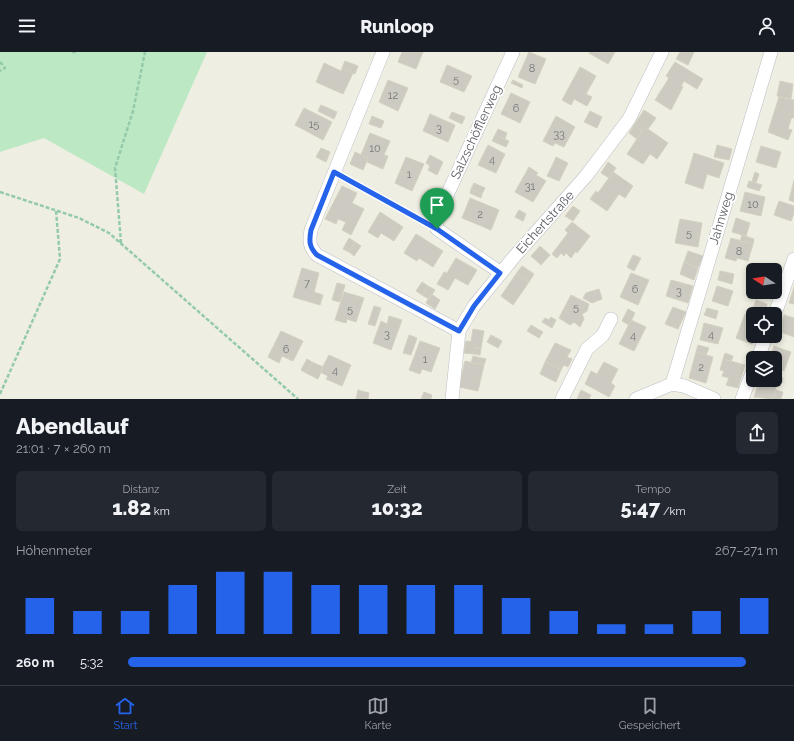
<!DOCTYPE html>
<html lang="de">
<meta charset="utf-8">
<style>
body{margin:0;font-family:Raleway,sans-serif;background:#242831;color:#f1f3f6;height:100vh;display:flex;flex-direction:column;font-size:15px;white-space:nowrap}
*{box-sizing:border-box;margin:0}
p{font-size:13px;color:#9ea1a6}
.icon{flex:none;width:22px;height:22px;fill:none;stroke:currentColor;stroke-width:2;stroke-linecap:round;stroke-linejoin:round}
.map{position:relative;height:347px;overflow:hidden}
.sheet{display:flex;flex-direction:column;background:#171b24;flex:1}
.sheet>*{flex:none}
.needle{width:26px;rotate:282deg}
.buttons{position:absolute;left:746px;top:211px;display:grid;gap:8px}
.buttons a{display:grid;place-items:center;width:36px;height:36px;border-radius:6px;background:#171b24;box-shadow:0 2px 6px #0003;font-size:20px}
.pin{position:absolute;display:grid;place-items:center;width:34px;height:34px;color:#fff;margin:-41px -17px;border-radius:50% 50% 50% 0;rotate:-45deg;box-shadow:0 0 4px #0007}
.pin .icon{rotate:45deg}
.round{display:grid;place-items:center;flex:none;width:42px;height:42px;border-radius:6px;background:#242831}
.summary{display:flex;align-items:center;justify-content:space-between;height:68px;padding:0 16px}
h1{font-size:22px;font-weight:800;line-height:30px}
.stats{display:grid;grid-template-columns:repeat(3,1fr);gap:6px;height:68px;padding:4px 16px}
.stats div{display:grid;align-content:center;border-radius:6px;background:#242831;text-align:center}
.stats b{font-size:20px;font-weight:800}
.stats small{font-size:11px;font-weight:400}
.stats p{font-size:11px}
.chart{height:112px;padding:8px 16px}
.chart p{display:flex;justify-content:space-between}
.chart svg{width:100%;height:72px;margin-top:4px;stroke:#2563eb;stroke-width:6}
ul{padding:0 16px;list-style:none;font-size:13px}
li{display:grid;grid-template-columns:64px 48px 1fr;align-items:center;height:30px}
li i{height:10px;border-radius:5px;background:#2563eb}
header{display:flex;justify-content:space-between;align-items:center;height:52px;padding:0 16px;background:#171b24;font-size:18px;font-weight:800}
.tab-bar{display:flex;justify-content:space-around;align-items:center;height:56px;border-top:1px solid #363941;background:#171b24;font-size:11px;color:#9ea1a6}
.tab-bar a{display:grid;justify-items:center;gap:2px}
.tab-bar .on{color:#2563eb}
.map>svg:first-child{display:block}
</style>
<header><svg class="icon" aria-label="menu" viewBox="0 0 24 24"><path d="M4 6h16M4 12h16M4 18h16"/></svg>Runloop<svg class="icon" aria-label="person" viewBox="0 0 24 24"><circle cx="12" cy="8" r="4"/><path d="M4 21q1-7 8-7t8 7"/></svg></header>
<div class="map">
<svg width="794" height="347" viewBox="0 0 794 347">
<rect width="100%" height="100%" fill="#efeee2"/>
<path fill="#bce9c3" d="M0,0H207L144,142L44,86L0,100Z"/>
<path fill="#cccac1" stroke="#d4d1c0" d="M402,0H423L416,17L398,10Z
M529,0L546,7L535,32L518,25Z
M590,0H615L608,12L589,1Z
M680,0H694L688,13L676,7Z
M345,9L358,14L355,22L342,16Z
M675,10L703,27L697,37L684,29L681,34L683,35L671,58L655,48L669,26L666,24Z
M324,11L341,19L342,16L353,21L343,42L316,30Z
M447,13L472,24L464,40L440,30Z
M580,15L596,24L586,42L592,45L587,54L574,47L571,53L562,48Z
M388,28L408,36L398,59L379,50Z
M513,28L523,33L522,36L511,31Z
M780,29L793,32L791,47L777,44Z
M511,41L530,50L520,71L501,62Z
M779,45L794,48V65L791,67L788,77L792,78L788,88L768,80Z
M321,53L337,60L334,67L318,59Z
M304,56L332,70L323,88L295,73Z
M644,58L656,66L648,77L645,75L642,79L634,73Z
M590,59L602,65L597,76L584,70Z
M452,60L465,65L462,72L449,66Z
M430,62L455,73L448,90L423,79Z
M372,64L384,69L381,76L369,72Z
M556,64L575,75L564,95L555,91L553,94L543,89Z
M634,73L642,79L637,87L629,81Z
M645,75L668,91L657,107L650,102L643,112L627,102Z
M498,77L507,81L505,87L495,83Z
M370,81L390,89L384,103L388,104L383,117L367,110L368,106L361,103Z
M495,83L509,89L506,95L492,89Z
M488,93L505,102L496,121L478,113Z
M717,93L732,97L729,108L714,105Z
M761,94L781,100L776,116L756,110Z
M321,96L330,100L326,110L316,105Z
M355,100L368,106L363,118L350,112Z
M694,101L724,111L719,126L707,122L703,137L685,131Z
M430,103L443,110L437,123L428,118L430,114L426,111Z
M406,105L424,112L412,139L395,131Z
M556,105L568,111L565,117L553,112Z
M608,110L616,116L609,126L601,121Z
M553,112L565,117L559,129L547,124Z
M529,115L538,121L536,123L546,129L533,150L515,140Z
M613,120L633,134L625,146L619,142L607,159L590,147L596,139L598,141Z
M755,120L759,122L756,131L752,129Z
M794,128V150L789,148Z
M749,129L762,133L759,139L747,135Z
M474,131L485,136L482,142L471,137Z
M342,134L357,141L352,151L364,157L351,183L342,178L346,170L338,167L336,172L325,167Z
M471,137L482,142L481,146L470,141Z
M745,140L765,145L761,164L740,159Z
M470,146L499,158L491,178L462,166Z
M779,149L794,154V161L791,169L774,163Z
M573,154L580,159L573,169L565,164Z
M519,158L526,162L523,169L515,165Z
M380,160L403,175L394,189L381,181L378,186L368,180Z
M736,166L750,171L746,184L732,180Z
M680,167L702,171L698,195L675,191Z
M572,170L590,184L577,201L576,199L571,206L566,201L564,204L561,201L557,206L552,202L568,181L565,178Z
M416,182L443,199L433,215L419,206L417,209L404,201Z
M742,183L754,187L753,192L740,189Z
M349,186L355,190L349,200L343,197Z
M731,186L753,192L748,209L737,206L736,209L725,206Z
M355,190L361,194L354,204L349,200Z
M540,194L550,203L541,213L531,204Z
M688,199L703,204L698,216L684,210Z
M633,203L641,206L634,219L627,215Z
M456,206L477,218L468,233L455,226L448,238L437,232L444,220L447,221Z
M684,210L698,216L694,228L680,222Z
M522,214L534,222L529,230L516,222Z
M302,216L319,221L314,240L323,243L320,253L293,245Z
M720,219L734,222L732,232L718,228Z
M631,221L649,228L638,253L620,245Z
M516,222L529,230L513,253L501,244Z
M671,228L693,234L688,251L666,244Z
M422,230L428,234L422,243L416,239Z
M337,231L345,233L340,250L332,248Z
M428,234L435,238L429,247L422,243Z
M717,234L733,239L728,254L712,249Z
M794,235V252L789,251Z
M599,237L602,247L592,251L583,246L586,241Z
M344,240L364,246L356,270L347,267L346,271L335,268Z
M431,242L440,248L435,257L426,251Z
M571,243L589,252L587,259L582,262L584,267L580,275L574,270L570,273L559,266Z
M756,248L767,252L764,262H753V264H750Z
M374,254L381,256L375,274L368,272Z
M673,255L686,260L678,277L665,272Z
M707,256L718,259L716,267L704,263Z
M628,257L635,261L629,273L622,269Z
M745,262L753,264V284H755L752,292L736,286Z
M784,263L794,266V285L778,279Z
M389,264L402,268L391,298L373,291L381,269L387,272Z
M551,265L556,268L552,276L542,270L545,266L549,268Z
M631,268L646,275L634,299L619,292Z
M704,271L723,276L718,292L700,288Z
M531,273L543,280L539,286L527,279Z
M473,277L484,279L481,296H475L474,302L464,301L466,289L471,290Z
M281,279L303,289L293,309L282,304L279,311L268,305Z
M409,283L417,286L411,303L403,301Z
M491,283L502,289L498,296L487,290Z
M420,289L440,296L431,320L422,317L420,322L409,318Z
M555,291L571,298L567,305L572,307L568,315L564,313L561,318L545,310Z
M698,293L709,296L706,303L696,300Z
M774,294L791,300L784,319L775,316V306H770Z
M475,296H481L480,303L474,302Z
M696,300L713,305L706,331L689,326Z
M725,301L733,304L731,310L723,307Z
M329,303L351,313L342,334L326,327L328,324L320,320Z
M473,304L486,307L484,313L471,311Z
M307,307L312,310L306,321L301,318Z
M723,307L745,313L738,336L726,333L729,326L722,324L724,319L720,318Z
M465,309L484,313L478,339L459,335Z
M312,310L323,315L318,327L306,321Z
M545,310L561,318L556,330L540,322Z
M604,310L618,317L611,331L615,334L609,345L585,332L591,319L597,322Z
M775,323L783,326L782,331L772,328H775Z
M759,330L776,335L773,347L754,345Z
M358,338L369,341L368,347H356Z
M581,338L591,343L589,347H577Z
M776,338L783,340L781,347H773Z
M424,340L432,343L431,347H421Z"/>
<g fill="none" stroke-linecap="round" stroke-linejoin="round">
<defs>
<path id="street" d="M383,0L311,178C309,189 309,195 317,203L459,279
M501,221L437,177L436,167L513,0
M775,262L794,207
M758,306L766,284
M672,332L771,0
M452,347L459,279L474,254L514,205L586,124L629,67L662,0
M562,347L587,297L603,283L611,267
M636,347L672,332L684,334L714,347
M742,347L753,318"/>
</defs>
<use href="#street" stroke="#bcbec5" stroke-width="14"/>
<path stroke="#94caac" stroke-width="2.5" stroke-dasharray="4 2" stroke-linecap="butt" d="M72,0H76
M0,10L5,16L0,19
M345,125L424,170
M0,140L79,166L109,181L298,347
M121,191L115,116L133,59L145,0
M0,342L60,207L56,158"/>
<use href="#street" stroke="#fff" stroke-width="13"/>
</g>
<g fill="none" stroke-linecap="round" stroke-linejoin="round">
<defs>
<path id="route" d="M334,120L437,177L500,221L474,254L459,279L317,203C309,195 309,189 311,178Z"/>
</defs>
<use href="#route" stroke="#fff" stroke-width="8"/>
<use href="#route" stroke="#2563eb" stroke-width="5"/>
</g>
<g text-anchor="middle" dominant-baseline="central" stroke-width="3.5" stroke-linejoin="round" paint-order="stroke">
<g font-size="11" fill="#76787b">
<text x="532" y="16">8</text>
<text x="456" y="27">5</text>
<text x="393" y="43">12</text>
<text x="516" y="56">6</text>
<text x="314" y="72">15</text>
<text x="439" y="76">3</text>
<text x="559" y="82">33</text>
<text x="375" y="96">10</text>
<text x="492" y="107">4</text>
<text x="409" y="122">1</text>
<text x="530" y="134">31</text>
<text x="753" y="152">10</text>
<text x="480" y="162">2</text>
<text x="689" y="181">5</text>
<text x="739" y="199">8</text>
<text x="307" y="231">7</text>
<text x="635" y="237">6</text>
<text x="679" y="239">3</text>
<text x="576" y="255">5</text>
<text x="350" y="257">5</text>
<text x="387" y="282">3</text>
<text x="711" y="282">4</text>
<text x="633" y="283">4</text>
<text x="286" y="297">6</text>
<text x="425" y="307">1</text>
<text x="701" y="315">2</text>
<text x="335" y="318">4</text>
</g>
<g font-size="13" fill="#5a5d64" stroke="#fff">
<text transform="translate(476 80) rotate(-65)">Salzschöfflerweg</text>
<text transform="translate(721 166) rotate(-73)">Jahnweg</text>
<text transform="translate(545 170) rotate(-48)">Eichertstraße</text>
</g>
</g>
</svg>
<div class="buttons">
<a><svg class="needle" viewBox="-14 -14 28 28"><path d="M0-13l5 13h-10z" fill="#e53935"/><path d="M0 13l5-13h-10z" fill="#9ea1a6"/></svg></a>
<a><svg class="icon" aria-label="locate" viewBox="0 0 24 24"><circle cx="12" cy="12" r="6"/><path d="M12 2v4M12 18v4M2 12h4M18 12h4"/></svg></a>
<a><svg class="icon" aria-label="layers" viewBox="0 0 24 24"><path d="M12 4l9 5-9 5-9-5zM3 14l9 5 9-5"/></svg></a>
</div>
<div class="pin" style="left:437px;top:177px;background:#1e9e55"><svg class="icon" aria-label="arrive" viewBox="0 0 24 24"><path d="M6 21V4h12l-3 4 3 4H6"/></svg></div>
</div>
<section class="sheet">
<div class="summary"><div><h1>Abendlauf</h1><p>21:01 · 7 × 260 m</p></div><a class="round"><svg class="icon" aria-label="share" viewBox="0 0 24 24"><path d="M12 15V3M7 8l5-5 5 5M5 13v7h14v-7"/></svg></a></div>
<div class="stats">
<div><p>Distanz</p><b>1.82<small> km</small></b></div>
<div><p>Zeit</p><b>10:32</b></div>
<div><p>Tempo</p><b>5:47<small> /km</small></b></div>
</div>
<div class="chart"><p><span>Höhenmeter</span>267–271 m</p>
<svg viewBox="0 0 160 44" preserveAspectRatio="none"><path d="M5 44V22M15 44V30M25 44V30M35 44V14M45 44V6M55 44V6M65 44V14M75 44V14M85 44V14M95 44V14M105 44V22M115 44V30M125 44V38M135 44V38M145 44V30M155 44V22"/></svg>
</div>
<ul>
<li><b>260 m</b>5:32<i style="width:95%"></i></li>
</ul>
</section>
<nav class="tab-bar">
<a class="on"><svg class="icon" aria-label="home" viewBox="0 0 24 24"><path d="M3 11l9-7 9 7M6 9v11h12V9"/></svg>Start</a>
<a><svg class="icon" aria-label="map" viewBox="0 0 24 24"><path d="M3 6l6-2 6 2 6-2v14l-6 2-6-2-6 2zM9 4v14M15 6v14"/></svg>Karte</a>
<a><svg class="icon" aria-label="saved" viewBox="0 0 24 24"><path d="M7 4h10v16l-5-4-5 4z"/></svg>Gespeichert</a>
</nav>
